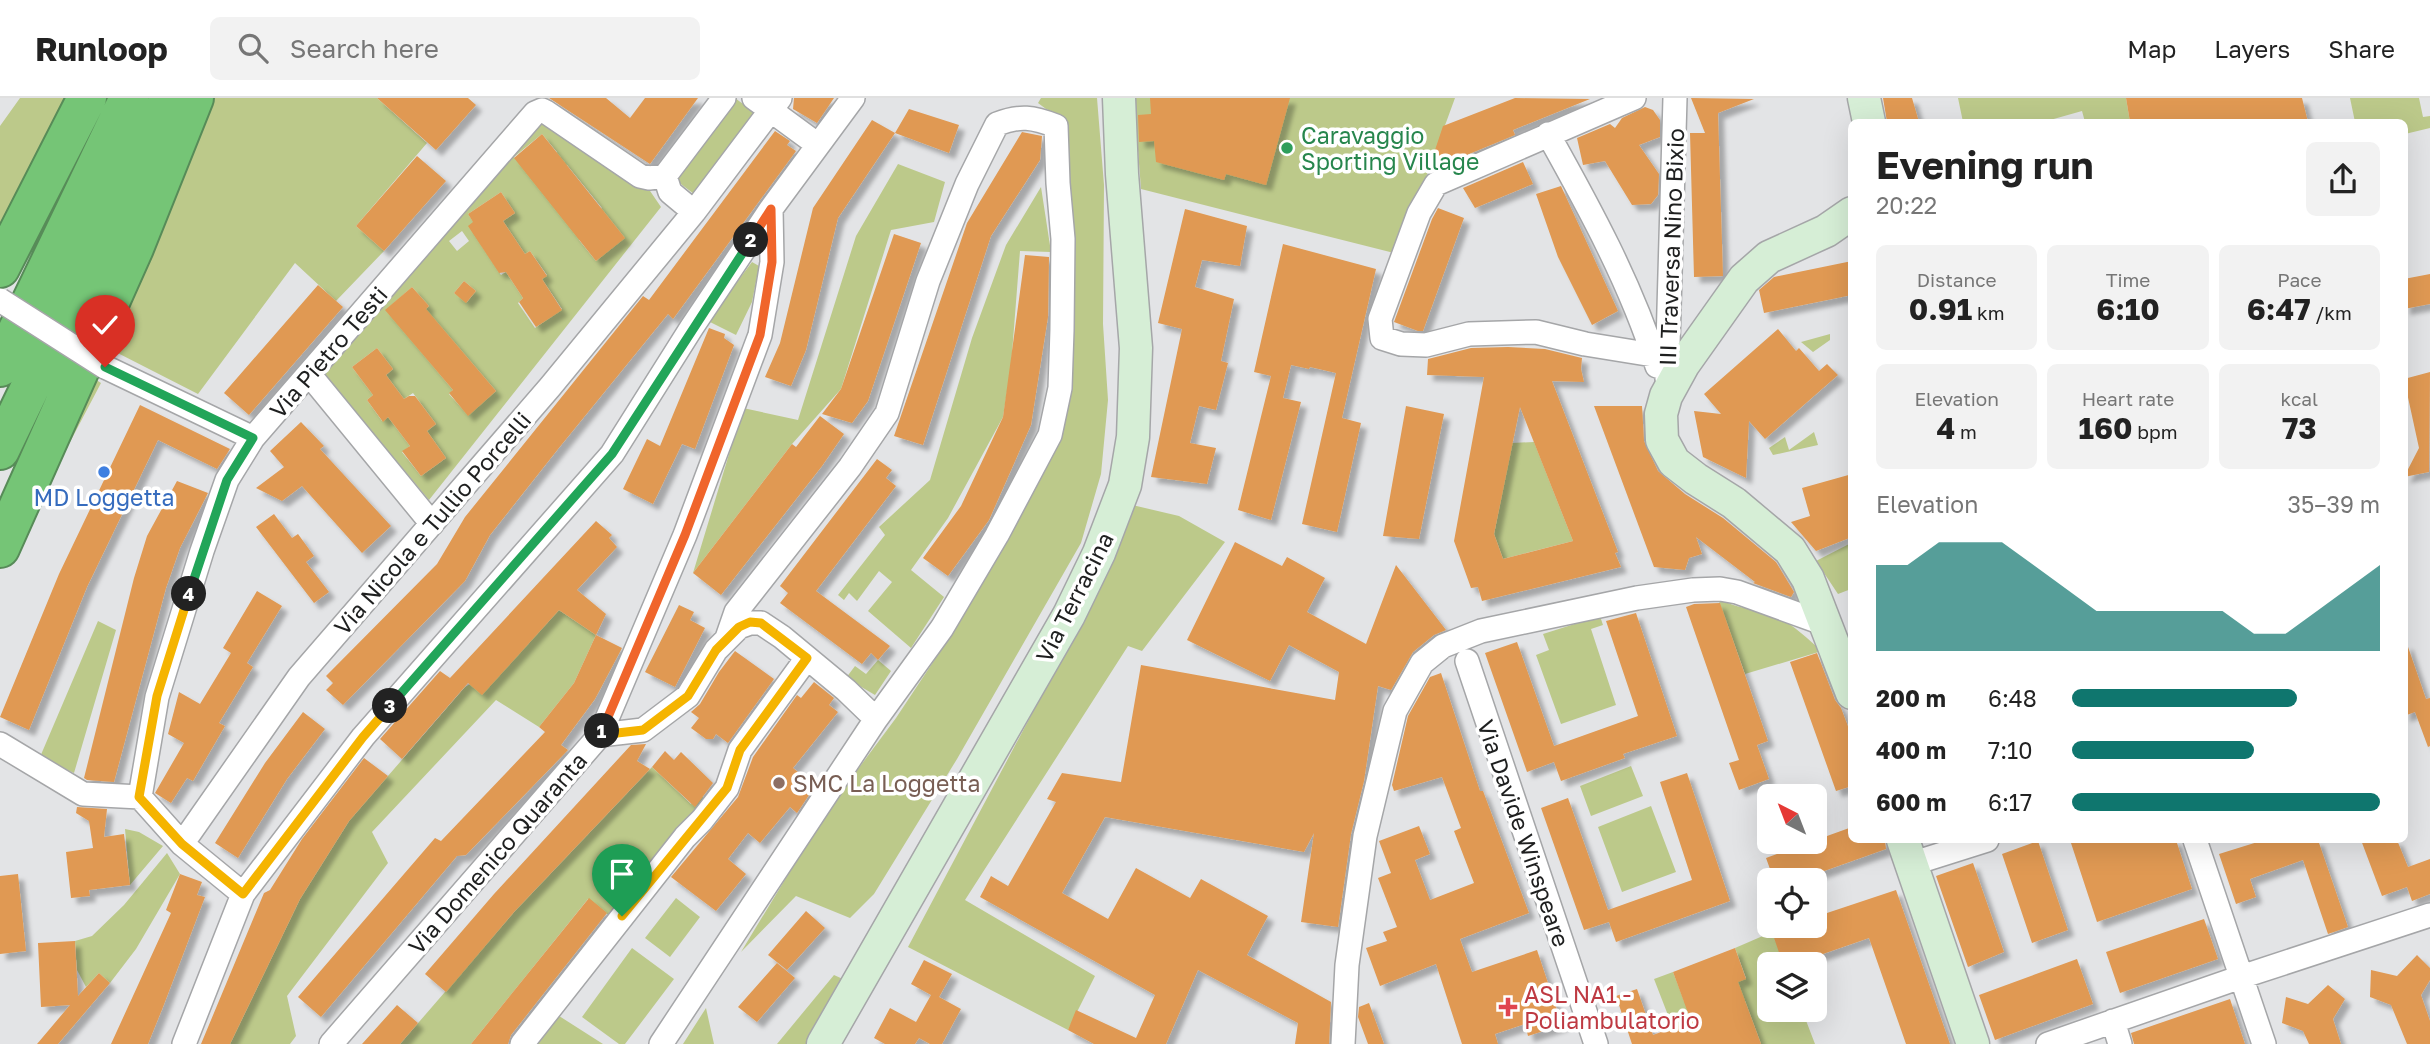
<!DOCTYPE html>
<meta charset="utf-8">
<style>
body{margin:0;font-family:"Golos Text",sans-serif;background:#f2f2f2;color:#222;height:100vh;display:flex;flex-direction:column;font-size:26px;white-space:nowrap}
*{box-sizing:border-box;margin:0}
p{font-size:23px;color:#767676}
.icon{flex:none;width:38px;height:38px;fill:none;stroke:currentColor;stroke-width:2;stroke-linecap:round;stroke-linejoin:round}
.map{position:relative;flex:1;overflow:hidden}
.side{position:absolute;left:1848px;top:21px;width:560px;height:724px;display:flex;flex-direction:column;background:#fff;border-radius:10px;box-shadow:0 7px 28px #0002}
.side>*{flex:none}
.needle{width:46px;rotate:318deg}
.tools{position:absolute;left:1757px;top:686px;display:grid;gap:14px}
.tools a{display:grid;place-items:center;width:70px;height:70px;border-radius:10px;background:#fff;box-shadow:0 7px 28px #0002;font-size:35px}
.pin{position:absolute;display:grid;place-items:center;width:60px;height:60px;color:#fff;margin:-72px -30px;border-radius:50% 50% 50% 0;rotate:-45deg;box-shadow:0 0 7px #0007}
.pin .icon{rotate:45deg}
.km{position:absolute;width:35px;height:35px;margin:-18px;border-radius:50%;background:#222;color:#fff;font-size:19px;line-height:35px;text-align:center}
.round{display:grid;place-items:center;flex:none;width:74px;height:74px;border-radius:10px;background:#f2f2f2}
.headline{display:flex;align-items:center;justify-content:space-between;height:119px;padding:0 28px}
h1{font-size:38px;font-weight:700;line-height:52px}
.metrics{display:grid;grid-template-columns:repeat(3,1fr);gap:10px;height:119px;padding:7px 28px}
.metrics div{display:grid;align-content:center;border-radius:10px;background:#f2f2f2;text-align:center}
.metrics b{font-size:30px;font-weight:700}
.metrics small{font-size:19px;font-weight:400}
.metrics p{font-size:19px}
.chart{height:196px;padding:14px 28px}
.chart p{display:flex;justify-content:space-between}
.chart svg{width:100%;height:126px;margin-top:7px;fill:#0f766e;opacity:.7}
ul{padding:0 28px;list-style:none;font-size:23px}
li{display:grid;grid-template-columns:112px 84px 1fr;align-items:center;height:52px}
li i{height:18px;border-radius:9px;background:#0f766e}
header{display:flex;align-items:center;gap:42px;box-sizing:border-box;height:98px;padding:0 35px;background:#fff;border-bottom:2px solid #e0e0e0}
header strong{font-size:33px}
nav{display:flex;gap:38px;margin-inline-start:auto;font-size:24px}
.search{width:490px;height:63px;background:#f2f2f2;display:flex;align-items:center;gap:18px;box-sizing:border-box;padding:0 24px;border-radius:10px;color:#767676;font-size:26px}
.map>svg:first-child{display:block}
</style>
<header>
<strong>Runloop</strong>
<div class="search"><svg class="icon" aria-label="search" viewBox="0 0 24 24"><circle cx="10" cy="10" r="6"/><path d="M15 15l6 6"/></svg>Search here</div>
<nav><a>Map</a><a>Layers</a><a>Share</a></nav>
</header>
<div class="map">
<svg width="2430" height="946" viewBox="0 0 2430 946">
<defs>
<filter id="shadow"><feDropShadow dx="6" dy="6" stdDeviation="2" flood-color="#0004"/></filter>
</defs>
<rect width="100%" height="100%" fill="#e3e4e6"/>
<path fill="#bcc98a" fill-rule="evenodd" d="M20,0H69L0,127V28Z
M205,0H377L427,45L356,128L384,153L336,203L295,165L198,296L100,246Z
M735,0L755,15L694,96L673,80Z
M1041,0H1097L1104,87L1103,226L1108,302L1101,376L1081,445L957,661L874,796L850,820L796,798L741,854L826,714L896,620L951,537L1048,364L1070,116L1065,19L1046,11L1038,5Z
M1134,0H1455L1398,156L1141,91Z
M1958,0H2126L2130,24H2085L2082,13L2043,24H1963Z
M2350,0H2419L2423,19L2430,18V30L2405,36L2404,24H2355Z
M543,24L648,90L661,109L429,402L316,267L499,56ZM542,36L557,54L551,60L560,71L567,67L602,110L596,115L598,119L604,114L624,139L596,163L579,142L586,135L575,122L569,127L514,59ZM501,94L515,115L503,123L525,156L530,153L547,177L542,181L562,211L535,230L518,205L523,200L506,174L501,177L481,147L486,143L468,116ZM462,133L469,143L457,153L449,143ZM464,183L476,193L467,204L454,195ZM412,189L429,208L421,215L430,225L435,222L496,293L468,317L449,296L453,292L386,212ZM377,250L393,271L386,277L404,301L413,295L436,326L427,333L446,360L421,378L402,354L410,348L388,319L382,323L367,302L373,297L352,269Z
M898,66L945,84L934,124L891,132L841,291L792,346L693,475L743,310L798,322L856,138Z
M1041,89L1051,154L1020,153L1011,268L1003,319L948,420L911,472L944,499L911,550L868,513L892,484L879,473L857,503L849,495L844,502L838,497L885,437L879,429L930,382L972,240L1006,147Z
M752,164L759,168L752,204L736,237L708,223Z
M1830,236V242L1813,254L1801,244Z
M87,276L101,285L39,403Z
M1814,334L1818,347L1773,357L1769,350L1785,339L1789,352Z
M1534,344L1573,443L1503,461L1494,436L1512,345Z
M1128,406L1179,418L1225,444L1142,553L1128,548L965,802L1095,878L1068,932L908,849L1096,495Z
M1851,445V491L1838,496L1816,463Z
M1717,498C1732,511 1750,509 1768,515C1788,521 1806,540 1822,553L1745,576Z
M559,512L596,537L574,585L539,629L496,602L372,734L388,765L287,898L296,938L290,946H230L300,801L349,723L465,589L470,586L482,596Z
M1600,518L1603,527L1591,531L1616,607L1561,626L1536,557L1549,552L1543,536Z
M98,523L116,532L74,675L40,659Z
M878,562L891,573L875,597L846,580L855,568L866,576Z
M1631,668L1643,698L1591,718L1580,688Z
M652,669L691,706L699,696L707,703L611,819L588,801L471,946H400L514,814Z
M1651,708L1676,774L1622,794L1598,729Z
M125,731L139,734L163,748L130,787Z
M167,755L180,776L136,851L110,885L99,875L86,889L77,872L75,843L92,838L124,807Z
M676,800L700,819L670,859L645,840Z
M1772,834L1785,866H1769V912H1802L1815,946H1761L1745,903L1673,930L1654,881L1673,874L1684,903L1746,880L1735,850Z
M632,850L674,881L625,946H619L582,919Z
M834,877L845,882L807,946H777Z
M706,910L714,946H683Z
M556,916L603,946H533Z"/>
<path fill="#e09952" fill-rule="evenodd" filter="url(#shadow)" d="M377,0H468L476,7L436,52Z
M549,0H606L630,20L645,0H698L650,66Z
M794,0H834L817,25L793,11Z
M1150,0H1290L1266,87L1226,76L1224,82L1156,64L1154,43L1139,44L1138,17L1151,16Z
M1515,0L1590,1L1513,32L1515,37L1428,73L1443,28Z
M1691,0L1754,1L1718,15L1723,178L1694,179L1690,35H1705Z
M1883,0H1912L1919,24H1887Z
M2126,0H2302L2308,24H2130Z
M1645,9L1653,12L1660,22V39L1639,47L1659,76L1658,97L1651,106L1632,107L1605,63L1583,67L1577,40L1610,26L1615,30L1622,20Z
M909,11L959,27L949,55L895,35Z
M872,22L895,35L838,120L806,252L791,288L765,279L780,245L813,110Z
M775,33L790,43L787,47L796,53L673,221L668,216L558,351L490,437L465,483L343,607L326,592L333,585L326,578L437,466L465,419L643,198L649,202Z
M1022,34L1042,38L1040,62L991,138L923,347L894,338L967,125Z
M542,36L625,140L596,163L514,60Z
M417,58L446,83L384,153L356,128Z
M1523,64L1533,86L1475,110L1463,90Z
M1561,88L1618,213L1592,227L1558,159L1536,96Z
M501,94L515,115L503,123L525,156L530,153L547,178L542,181L562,212L536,229L519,204L523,200L506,174L499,175L468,128L473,124L468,116Z
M1438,110L1464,120L1423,233H1418L1394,224L1432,121Z
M1185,111L1247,128L1240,168L1202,162L1195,189L1234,201L1221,263L1228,265L1216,312L1199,308L1190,345L1216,350L1207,386L1151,379L1182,231L1158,225Z
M894,136L921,145L868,303L852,325L822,316L841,291Z
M1283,146L1376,171L1342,320L1361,325L1337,434L1302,426L1336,275L1310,269L1309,271L1291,267L1283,300L1301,304L1271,422L1238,412L1271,278L1254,274Z
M1025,157L1049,159L1048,219L1031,327L989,422L948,478L923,460L961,408L1003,319Z
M1852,163V197L1764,215L1759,192L1774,179Z
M2430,176V206L2404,211V181Z
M464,183L476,193L466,205L454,195Z
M318,187L343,209L249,317L224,295Z
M412,189L429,208L426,211L496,293L468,318L449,295L453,292L385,212Z
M709,230L725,236L724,240L734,247L695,351L682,346L653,406L623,391L647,341L660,348Z
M1778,231L1796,253L1799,250L1819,273L1827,266L1838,277L1765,341L1749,323L1746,380L1703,359L1694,313L1721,316L1704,296Z
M1508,249L1545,251L1582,260L1581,271L1584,284L1552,283L1618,454L1615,455L1621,469L1482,503L1478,489L1471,490L1454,443L1484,279L1427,277L1428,261L1471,250ZM1520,309L1573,443L1503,461L1494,436Z
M377,250L393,271L386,277L404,301L409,298H415L436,326L427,333L446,360L421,378L402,353L410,348L388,319L383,324L367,302L373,297L352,269Z
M2430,274L2429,374L2404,379L2419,350L2404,281Z
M140,307L230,351L217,371L158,342L87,489L29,632L0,619L59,476Z
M1406,308L1444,316L1419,441L1383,438Z
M1594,308H1642L1644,343L1658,373L1685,396L1723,420L1776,464L1794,494L1791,499L1753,485L1755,484L1696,439L1702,456L1689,460L1685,472L1654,469Z
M820,318L844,336L822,368L721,497L693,475L792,346L796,349Z
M301,324L324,348L320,351L391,428L362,455L302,388L282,403L256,390L284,369L270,353Z
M877,361L892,372L886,380L896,388L816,493L890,548L878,562L871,555L862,566L780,505L788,495L780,488Z
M1852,376V439L1816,453L1791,424L1810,418L1802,390Z
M177,383L208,395L180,450L166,490L114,684L87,682L84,680L134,480L147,438Z
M274,416L292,440L298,436L314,458L306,464L329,494L314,505L256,429Z
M596,423L612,437L609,440L617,449L577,492L606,516L596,537L559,512L482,597L468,585L402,661L380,641L440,573L450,580Z
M1235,444L1282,468L1287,459L1325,480L1307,514L1366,546L1396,467L1446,532L1434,537L1413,554L1391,592L1378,588L1364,683L1351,736L1338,829L1301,824L1314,735L1304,754L1105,719L1062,795L1108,821L1136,770L1190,800L1201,781L1268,818L1247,857L1331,904L1329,946H1295L1298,925L1198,872L1166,946H1094L1068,932L1076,912L1136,940L1155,897L980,799L991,778L1008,788L1056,704L1047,701L1062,675L1121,684L1141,567L1335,602L1339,574L1289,547L1270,583L1187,542Z
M257,493L282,508L247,565L253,569L219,625L225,628L193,683L187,680L171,705L155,695L184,645L168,636L179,594L200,606L231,555L223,550Z
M1720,505L1768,643L1757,647L1769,681L1739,692L1729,665L1739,662L1686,509L1694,506Z
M679,507L694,514L690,522L705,530L675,589L645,574Z
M1636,515L1677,638L1623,656L1625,660L1561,683L1554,664L1527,674L1485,555L1517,544L1554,648L1638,618L1606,523Z
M596,537L622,550L595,601L561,647L568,652L466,757L457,758L321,919L298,899L435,740L441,743L545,634L539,629L574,585Z
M2404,546H2407L2426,601L2430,600V648L2428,649L2415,614L2404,618Z
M735,553L774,581L728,645L716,636L713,641H706L691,630L699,620L691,614L700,606L719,574Z
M1817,555L1835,602L1841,610L1852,639V688L1836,693L1790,564Z
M1441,575L1480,693H1483L1529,815L1460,841L1472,874L1537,852L1562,927L1528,938L1525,926L1495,936L1498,946H1462L1436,866L1380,888L1366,850L1387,843L1383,834L1397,829L1378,780L1391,775L1379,743L1419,728L1430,756L1415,762L1430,802L1474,785L1454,733L1461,730L1442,679L1394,693L1392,687L1408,618L1430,579Z
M814,584L834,600L829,607L838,614L793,670L815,688L797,715L790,709L760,745L748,735L728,761L746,776L716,813L671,779L738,699L753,659L797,597L801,600Z
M303,614L325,631L287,681L238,760L215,745L265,665Z
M646,646L637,663L650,671L514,814L446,894L425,876L494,796L631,647Z
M665,653L674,662L681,654L713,685L695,709L652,669Z
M364,660L388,678L349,723L300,801L230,946H201L264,795L270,792L302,741Z
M1687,675L1730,803L1616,844L1609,824L1584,832L1541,710L1568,700L1608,812L1692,782L1660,684Z
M77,709L107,711L104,739L124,736L130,787L89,792L90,798L71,800L66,754L93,750L89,723L76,715Z
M1852,729V742H1885L1886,751L1799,782H1774L1766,760Z
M2070,742H2176L2192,791L2097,824Z
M2264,742H2318L2348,829L2328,836L2303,762L2250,781L2256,799L2236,806L2219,756Z
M2361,742H2397L2408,769L2430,761V796L2412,803L2407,789L2382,798Z
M2038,743L2068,832L2032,845L2002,756Z
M1973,765L2004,854L1968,869L1936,778Z
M18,776L26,853L0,856V778Z
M180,776L202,784L197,797L205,799L163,909L148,946H111L171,815L166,812Z
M1896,792L1950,946H1906L1869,840L1794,866H1783L1772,834L1791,828H1815V819Z
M589,800L607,815L511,937L508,946H471Z
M806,813L825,830L787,872L768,857Z
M2204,821L2218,861L2120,895L2106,854Z
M75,843L78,898L99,875L110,885L58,946H37L70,907L41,909L38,845Z
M1735,850L1746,881L1738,884L1761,946H1632L1616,898L1637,891L1653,937L1691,923L1673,874Z
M2417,857L2430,870V882L2421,897L2430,923V946H2407L2391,907L2370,899L2371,872L2397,878Z
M2077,861L2093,906L1995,942L1979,897Z
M924,862L952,876L939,899L961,911L942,946H930L919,940L915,946H885L874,940L890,910L916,924L931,897L911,886Z
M777,865L795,880L757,924L738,909Z
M2328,887L2345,901L2333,921L2341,946H2309L2303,933L2282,925L2286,899L2308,906Z
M2230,901L2245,946H2134L2131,935Z
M1369,905L1384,946H1368L1358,919L1359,909Z
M397,907L418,925L400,946H362Z"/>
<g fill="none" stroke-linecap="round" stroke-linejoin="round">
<defs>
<path id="street" d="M754,0L818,47
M1634,0L1436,86L1419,115L1380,221L1382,240L1401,246L1426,247L1469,236L1536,234L1585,246L1653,257
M1548,36C1590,111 1631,186 1657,268
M694,114L670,94L665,78L724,0
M105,269L253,340
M309,276L432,426
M1667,281L1675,0
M1467,563L1596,946
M600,637L643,632L688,598L716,552L739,529L750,525H761L782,539L846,592L876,621
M0,646L83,696L140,699
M2195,742L2264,946
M182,746L299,579L550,289L694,114L780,0
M1911,766L1987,742
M243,796L182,746L140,699L157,599L202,453L227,382L253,340L535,15L542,12L546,14L640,78L649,80L665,78
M2113,923L2120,946
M184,946L243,796L363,639L612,356L692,229L771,111L853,0
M331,946L600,637L685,437L760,237L772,164L771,111
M522,946L685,739L702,722L727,690L740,652L807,560
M661,946L876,621L942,530L997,437L1050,337L1060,290L1062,232L1063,141L1058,85L1056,28C1033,19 1020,17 997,26L967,86L928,183L887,315L850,369L736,514L727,540
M1343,946L1347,867L1365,738L1395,613L1422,565L1443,548L1481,533L1637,500L1693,492L1720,491L1737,494L1825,526
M2048,946L2241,879L2430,817"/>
<path id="secondary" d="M1864,0L1869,24
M1852,115L1826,133L1769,159L1744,181L1683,267L1666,298L1661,316L1662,342L1674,364L1696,381L1734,405L1790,452L1808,481L1852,595
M1903,742L1973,946
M823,946L1069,517L1099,455L1125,387L1133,339L1136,250L1122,76L1119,0"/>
<path id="highway" d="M0,170L87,0
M0,269L129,0
M0,352L166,7
M0,450L134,150L194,0"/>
</defs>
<use href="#street" stroke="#a5a6a8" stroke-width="26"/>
<use href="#secondary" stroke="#a5a6a8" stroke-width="35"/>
<use href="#highway" stroke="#578b58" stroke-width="42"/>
<use href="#street" stroke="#fff" stroke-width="23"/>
<use href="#secondary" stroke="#d6eed6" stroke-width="32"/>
<use href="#highway" stroke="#75c576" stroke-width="38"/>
<defs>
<path id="street-bridge" d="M0,202L105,269"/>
</defs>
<use href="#street-bridge" stroke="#a5a6a8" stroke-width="26" stroke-linecap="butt"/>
<use href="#street-bridge" stroke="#fff" stroke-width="23"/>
</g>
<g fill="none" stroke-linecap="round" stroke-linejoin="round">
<defs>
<path id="split-1" d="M602,633L600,637L643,632L688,598L716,552L739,529L750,524L761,525L807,560L740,652L727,690L622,818"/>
<path id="split-2" d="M602,633L685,437L760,237L772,164L771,111L751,142"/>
<path id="split-3" d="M390,608L612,356L751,142"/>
<path id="split-4" d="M189,496L157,598L139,699L182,746L243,796L363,639L390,608"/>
<path id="split-5" d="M105,269L253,340L227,382L189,496"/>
</defs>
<use href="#split-1" stroke="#fff" stroke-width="14"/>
<use href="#split-2" stroke="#fff" stroke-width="14"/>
<use href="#split-3" stroke="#fff" stroke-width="14"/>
<use href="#split-4" stroke="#fff" stroke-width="14"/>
<use href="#split-5" stroke="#fff" stroke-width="14"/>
<use href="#split-1" stroke="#f5b400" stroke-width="9"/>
<use href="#split-2" stroke="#f0652b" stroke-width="9"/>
<use href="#split-3" stroke="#22a559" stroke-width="9"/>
<use href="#split-4" stroke="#f5b400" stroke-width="9"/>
<use href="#split-5" stroke="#22a559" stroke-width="9"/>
</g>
<circle fill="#2e9e5b" stroke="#fff" stroke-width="2.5" cx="1287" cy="50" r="7"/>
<circle fill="#3f7fe0" stroke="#fff" stroke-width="2.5" cx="104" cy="374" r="7"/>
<circle fill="#8d6e63" stroke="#fff" stroke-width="2.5" cx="779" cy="685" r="7"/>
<path fill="#e0444e" stroke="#fff" stroke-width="2.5" d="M1504.5 898.5h7v7h7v7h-7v7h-7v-7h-7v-7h7z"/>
<g text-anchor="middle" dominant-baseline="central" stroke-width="7" stroke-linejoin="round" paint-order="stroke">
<g font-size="23" fill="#27864d" stroke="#fff" text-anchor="start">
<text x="1301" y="37">Caravaggio<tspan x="1301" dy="26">Sporting Village</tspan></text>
</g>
<g font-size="23" fill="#1e1f1f" stroke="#fff">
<text transform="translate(1671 149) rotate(-88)">III Traversa Nino Bixio</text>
<text transform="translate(328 254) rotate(-49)">Via Pietro Testi</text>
<text transform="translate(432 425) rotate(-49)">Via Nicola e Tullio Porcelli</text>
<text transform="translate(1074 499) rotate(-63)">Via Terracina</text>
<text transform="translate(1524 735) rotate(71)">Via Davide Winspeare</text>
<text transform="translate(497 755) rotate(-49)">Via Domenico Quaranta</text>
</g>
<g font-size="23" fill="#366cbe" stroke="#fff">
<text x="104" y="399">MD Loggetta</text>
</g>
<g font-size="23" fill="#785e54" stroke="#fff" text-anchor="start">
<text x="793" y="685">SMC La Loggetta</text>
</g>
<g font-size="23" fill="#be3a42" stroke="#fff" text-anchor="start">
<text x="1524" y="896">ASL NA1 -<tspan x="1524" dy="26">Poliambulatorio</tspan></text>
</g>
</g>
</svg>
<div class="tools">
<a><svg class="needle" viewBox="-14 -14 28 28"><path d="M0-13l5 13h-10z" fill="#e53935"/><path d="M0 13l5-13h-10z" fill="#767676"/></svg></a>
<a><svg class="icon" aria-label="locate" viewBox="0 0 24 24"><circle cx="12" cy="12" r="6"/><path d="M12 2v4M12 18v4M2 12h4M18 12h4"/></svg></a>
<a><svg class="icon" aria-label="layers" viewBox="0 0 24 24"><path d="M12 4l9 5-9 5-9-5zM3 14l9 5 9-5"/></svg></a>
</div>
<div class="pin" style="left:622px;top:818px;background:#1e9e55"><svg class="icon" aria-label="arrive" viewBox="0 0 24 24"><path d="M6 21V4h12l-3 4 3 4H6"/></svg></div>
<div class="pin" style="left:105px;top:269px;background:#d93025"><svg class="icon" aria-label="check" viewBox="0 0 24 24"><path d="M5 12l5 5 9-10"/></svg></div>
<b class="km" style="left:602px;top:633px">1</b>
<b class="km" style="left:751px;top:142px">2</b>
<b class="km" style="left:390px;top:608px">3</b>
<b class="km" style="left:189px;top:496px">4</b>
<section class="side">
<div class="headline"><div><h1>Evening run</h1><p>20:22</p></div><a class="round"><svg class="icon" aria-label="share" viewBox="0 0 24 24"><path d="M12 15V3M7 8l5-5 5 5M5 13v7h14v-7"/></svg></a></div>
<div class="metrics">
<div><p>Distance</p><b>0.91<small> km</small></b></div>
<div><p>Time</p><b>6:10</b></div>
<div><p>Pace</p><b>6:47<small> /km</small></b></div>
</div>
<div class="metrics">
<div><p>Elevation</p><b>4<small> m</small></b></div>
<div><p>Heart rate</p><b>160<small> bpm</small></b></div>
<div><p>kcal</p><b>73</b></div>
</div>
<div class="chart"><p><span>Elevation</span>35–39 m</p>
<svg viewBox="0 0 160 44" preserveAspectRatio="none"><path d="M0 44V14L10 14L20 6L30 6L40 6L50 14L60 22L70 30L80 30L90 30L100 30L110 30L120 38L130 38L140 30L150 22L160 14V44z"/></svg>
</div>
<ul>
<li><b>200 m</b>6:48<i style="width:73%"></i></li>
<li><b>400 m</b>7:10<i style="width:59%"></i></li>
<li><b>600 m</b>6:17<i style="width:100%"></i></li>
</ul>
</section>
</div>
